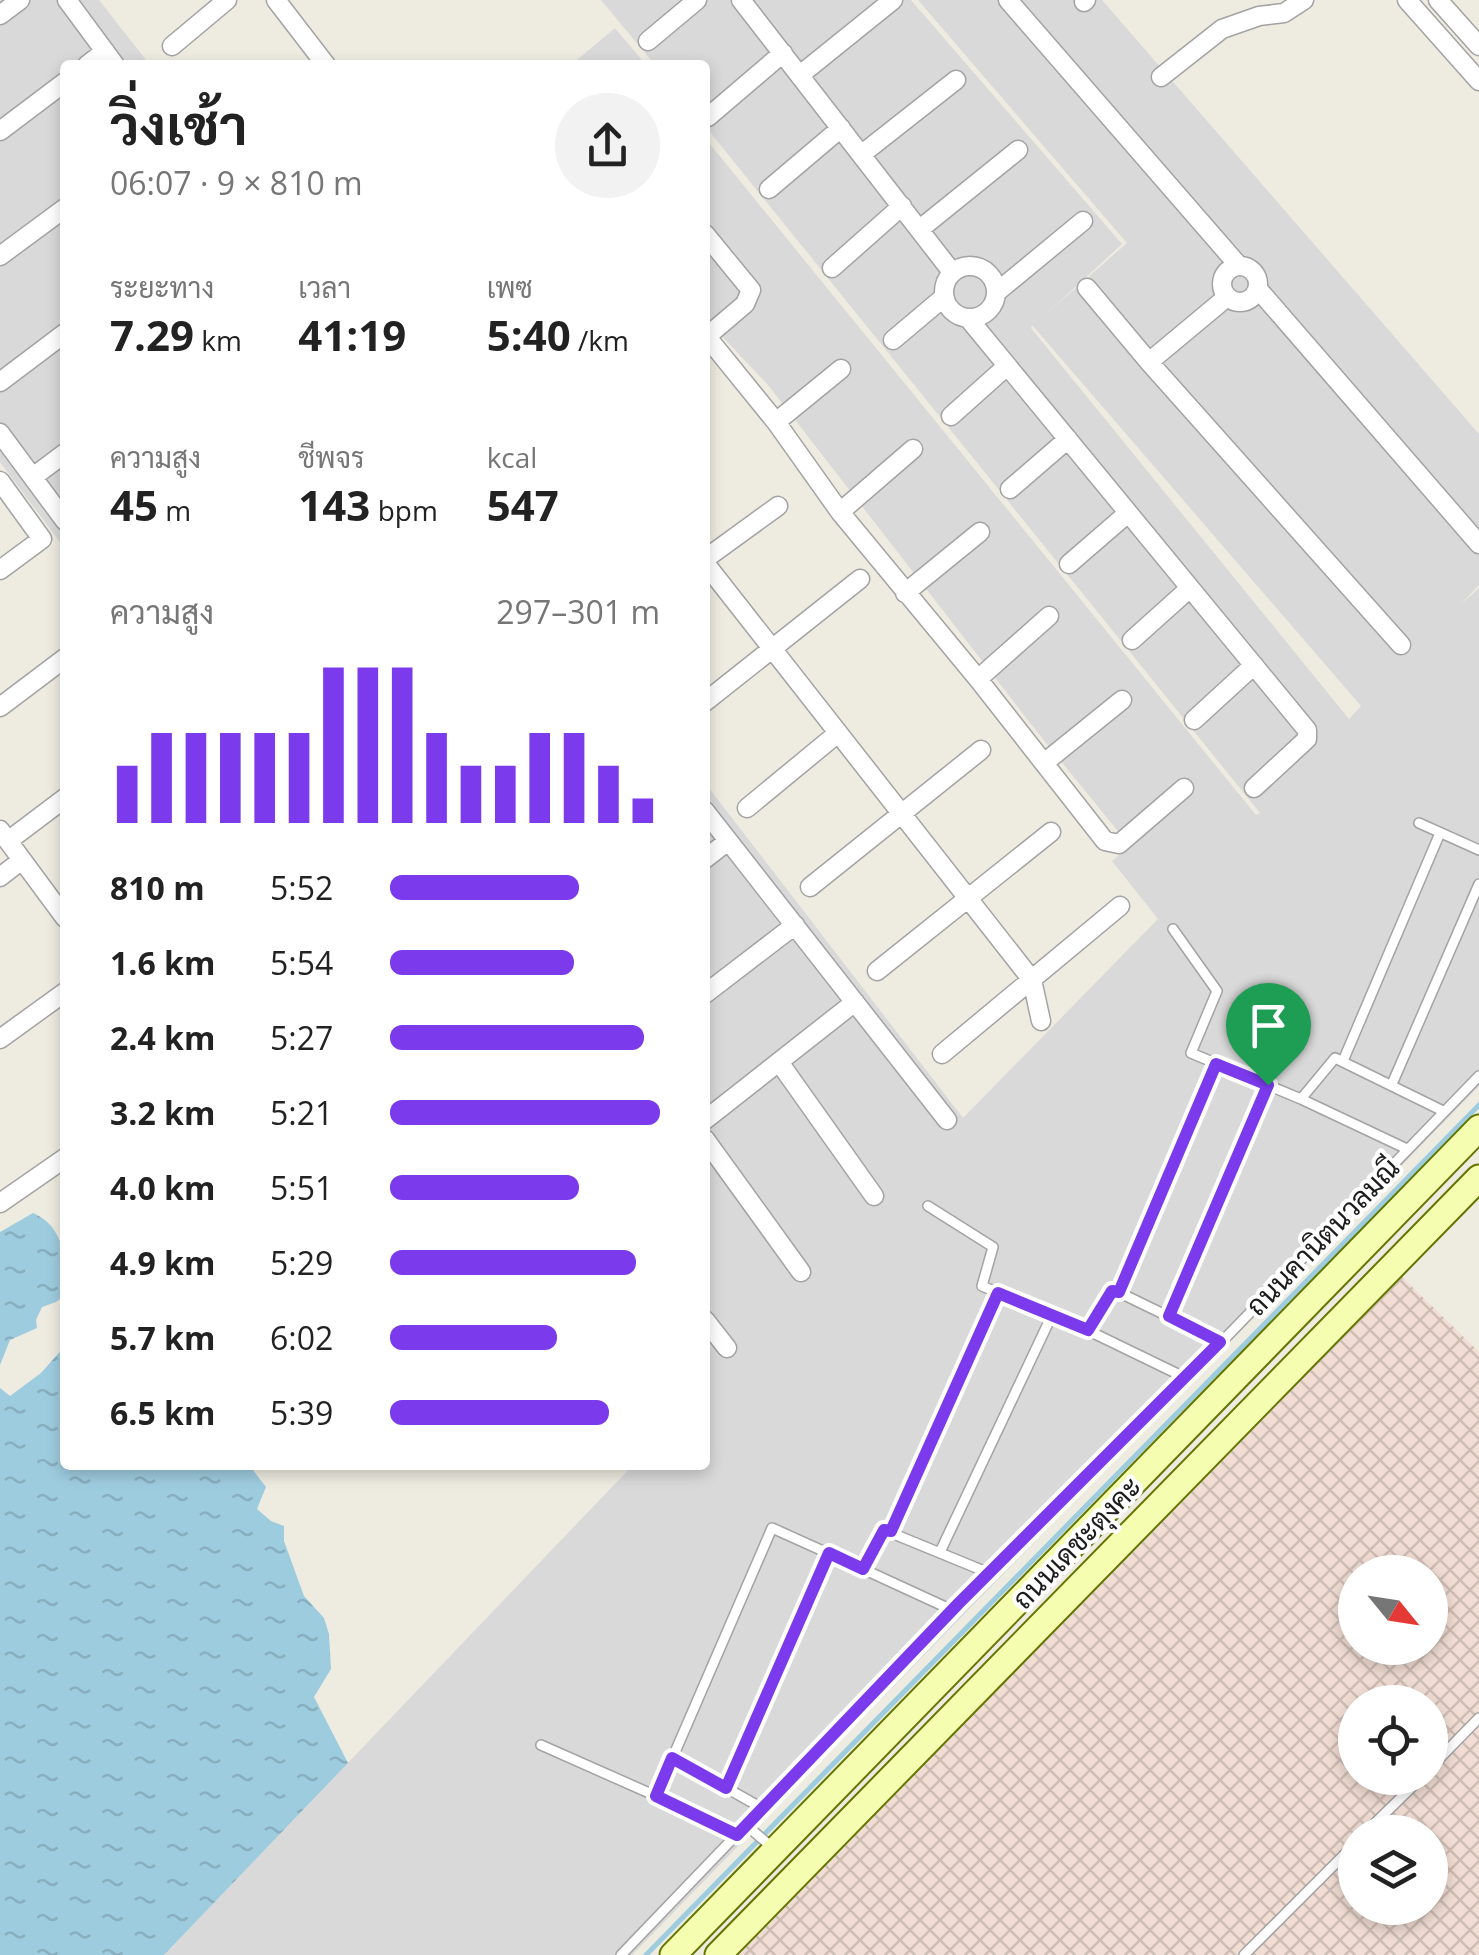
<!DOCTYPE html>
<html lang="th">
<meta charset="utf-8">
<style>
body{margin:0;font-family:"Open Sans",Sarabun,sans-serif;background:#f2f2f2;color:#222;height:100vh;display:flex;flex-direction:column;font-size:38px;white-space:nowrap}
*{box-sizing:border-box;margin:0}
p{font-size:32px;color:#767676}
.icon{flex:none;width:55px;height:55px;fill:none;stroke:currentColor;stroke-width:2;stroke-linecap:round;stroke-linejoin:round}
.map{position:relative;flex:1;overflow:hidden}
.drawer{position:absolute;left:60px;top:60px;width:650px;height:1410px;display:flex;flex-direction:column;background:#fff;border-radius:10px;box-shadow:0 5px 15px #0003}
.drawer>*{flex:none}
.needle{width:65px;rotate:120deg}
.tools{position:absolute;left:1338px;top:1555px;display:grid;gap:20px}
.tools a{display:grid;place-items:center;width:110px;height:110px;border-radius:50%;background:#fff;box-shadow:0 5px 15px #0003;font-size:50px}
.pin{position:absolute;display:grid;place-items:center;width:85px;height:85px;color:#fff;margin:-102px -42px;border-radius:50% 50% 50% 0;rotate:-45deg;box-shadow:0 0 10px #0007}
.pin .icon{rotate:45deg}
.round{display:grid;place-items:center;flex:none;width:105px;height:105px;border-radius:52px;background:#f2f2f2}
.summary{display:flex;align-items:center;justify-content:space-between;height:170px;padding:0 50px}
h1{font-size:55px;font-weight:700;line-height:75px}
.metrics{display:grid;grid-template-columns:repeat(3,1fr);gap:15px;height:170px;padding:10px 50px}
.metrics div{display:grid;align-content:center}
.metrics b{font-size:42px;font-weight:700}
.metrics small{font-size:28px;font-weight:400}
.metrics p{font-size:28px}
.chart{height:280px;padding:20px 50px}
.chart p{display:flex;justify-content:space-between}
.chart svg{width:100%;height:180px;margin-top:10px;stroke:#7c3aed;stroke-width:6}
ul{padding:0 50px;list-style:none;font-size:32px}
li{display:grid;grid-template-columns:160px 120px 1fr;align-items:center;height:75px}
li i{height:25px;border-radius:12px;background:#7c3aed}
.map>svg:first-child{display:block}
</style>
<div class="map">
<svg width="1479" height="1955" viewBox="0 0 1479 1955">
<defs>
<pattern id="military-cross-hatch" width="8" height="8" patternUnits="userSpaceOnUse" patternTransform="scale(2.5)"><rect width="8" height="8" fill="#f1ddd3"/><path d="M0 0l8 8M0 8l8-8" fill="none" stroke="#cebdb5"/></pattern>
<pattern id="water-ripples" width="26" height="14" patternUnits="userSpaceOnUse" patternTransform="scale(2.5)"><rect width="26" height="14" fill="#9eccdf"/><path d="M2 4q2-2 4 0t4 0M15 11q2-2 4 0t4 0" fill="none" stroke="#88afbf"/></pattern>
</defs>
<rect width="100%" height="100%" fill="#eeebe1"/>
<path fill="#dad9d9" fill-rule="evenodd" d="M0,0H99L150,65H65V549L0,462Z
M601,0H911L1122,244L1045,315L1127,243L918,0H1102L1479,434V585L1460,605L1479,588V1086L632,1955H164L633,1465H705V783L963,1118L1158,919L1112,861L1130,846L1034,728L768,385L705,318V138L1256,815L1260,813L705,126V65H655ZM1032,325L1361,706L1349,719L1031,328Z
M615,28L646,65H571Z"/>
<path fill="url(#military-cross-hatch)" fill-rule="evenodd" d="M1398,1273L1479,1352V1955H731ZM1355,1572H1430V1648H1355ZM1355,1702H1430V1778H1355ZM1355,1832H1430V1908H1355Z"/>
<path fill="url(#water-ripples)" d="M33,1213C67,1228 65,1263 65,1295L56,1302L42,1307L36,1320L37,1328L10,1340L0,1365V1232Z
M65,1346V1465H249L266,1487L257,1509L271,1521L284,1526V1541L304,1596L324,1618L329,1634L331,1669L314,1697L348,1763L164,1955H0V1388L10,1396L41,1373Z"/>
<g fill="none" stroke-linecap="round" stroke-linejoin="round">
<path stroke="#9eccdf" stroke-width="5" d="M646,1955L1479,1105"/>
<defs>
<path id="lane" d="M1419,823L1479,850
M1173,929L1217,991L1191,1053L1301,1099L1335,1058L1443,1111
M1343,1061L1440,833
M1392,1084L1479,884
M1301,1099L1407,1149
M928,1206L993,1247L982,1286L1087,1330L1114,1290L1221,1342
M1119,1293L1216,1064
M1169,1316L1268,1085
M1087,1330L1186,1378
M891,1531L998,1293
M940,1552L1052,1315
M952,1610L863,1569L884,1530L989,1573
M541,1745L656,1796L772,1528L863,1569
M673,1758L762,1808
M1430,1768L1479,1718
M726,1788L829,1553
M656,1796L737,1835
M746,1825L773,1848
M1366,1832L1421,1778
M621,1955L958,1604L1207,1357L1479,1076
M1244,1955L1355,1844"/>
<path id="street" d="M67,0L115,65
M276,0L326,65
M741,0L952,272
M1008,0L1239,266
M1407,0L1479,81
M1438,0L1479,46
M1084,2L1086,0
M0,15L20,0
M648,41L697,0
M172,46L227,0
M87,65L105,51
M800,75L893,0
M1161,77L1222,29L1259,16L1284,13L1304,0
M708,117L783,53
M0,131L65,82
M862,154L956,80
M769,189L841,128
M920,229L1018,150
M705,234L751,290L745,304L705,338
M0,256L65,208
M944 292a26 26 0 1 1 52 0a26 26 0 1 1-52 0Z
M1222 284a18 18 0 1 1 36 0a18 18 0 1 1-36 0Z
M832,268L902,206
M1087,288L1149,362
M1258,289L1479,544
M997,292L1083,221
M1227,297L1149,362L1401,645
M968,318L1307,730V739L1254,788
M707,337L776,422L840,512L978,679L1105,841L1119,844L1184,788
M893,340L944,297
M0,382L65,333
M951,416L1007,366
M776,422L841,369
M0,433L65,521
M33,477L65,453
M0,481L42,539L0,570
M1010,489L1068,439
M840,512L913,449
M705,559L778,506
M705,563L1032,980L1041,1021
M1069,564L1128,513
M905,593L980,532
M1132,640L1190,588
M978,679L1049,616
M705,702L860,579
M0,707L65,658
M1194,720L1254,665
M1044,763L1122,700
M747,808L838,733
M705,811L947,1120
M0,830L65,918
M8,841L65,798
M705,859L728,841
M0,877L22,860
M810,887L981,750
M877,971L1051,832
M705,994L795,925
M0,1039L65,992
M942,1054L1120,906
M779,1062L874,1196
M705,1120L855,1002
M705,1139L801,1272
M0,1203L65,1158
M705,1320L727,1348"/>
<path id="secondary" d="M673,1955L1479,1128
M718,1955L1479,1178"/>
</defs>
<use href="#lane" stroke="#a3a3a3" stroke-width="12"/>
<use href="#street" stroke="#a3a3a3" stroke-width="21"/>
<use href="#secondary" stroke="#627600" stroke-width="29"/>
<use href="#lane" stroke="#fff" stroke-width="9"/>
<use href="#street" stroke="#fff" stroke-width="18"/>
<use href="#secondary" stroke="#f4fdb0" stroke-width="25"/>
</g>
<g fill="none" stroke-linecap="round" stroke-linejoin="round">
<defs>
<path id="route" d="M1216,1064L1268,1085L1169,1316L1220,1342L958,1604L737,1835L656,1796L672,1758L726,1788L829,1553L863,1569L884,1530L891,1531L998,1293L1088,1330L1112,1291L1119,1292Z"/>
</defs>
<use href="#route" stroke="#fff" stroke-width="20"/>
<use href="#route" stroke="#7c3aed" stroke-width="12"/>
</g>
<g text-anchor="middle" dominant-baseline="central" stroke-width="8" stroke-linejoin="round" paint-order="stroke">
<g font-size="28" fill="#1c1c1c" stroke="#fff">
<text transform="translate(1322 1236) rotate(-46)">ถนนคานิตนวลมณี</text>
<text transform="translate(1076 1542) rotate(-46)">ถนนเดชะตุงคะ</text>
</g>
</g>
</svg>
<div class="tools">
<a><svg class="needle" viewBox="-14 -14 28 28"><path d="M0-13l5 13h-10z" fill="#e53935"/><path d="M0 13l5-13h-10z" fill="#767676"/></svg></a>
<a><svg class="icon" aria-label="locate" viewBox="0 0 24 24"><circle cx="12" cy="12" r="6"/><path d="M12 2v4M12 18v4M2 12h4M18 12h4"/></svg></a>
<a><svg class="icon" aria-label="layers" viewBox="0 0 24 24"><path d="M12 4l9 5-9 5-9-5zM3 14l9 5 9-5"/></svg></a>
</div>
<div class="pin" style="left:1268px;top:1085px;background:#1e9e55"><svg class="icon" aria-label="arrive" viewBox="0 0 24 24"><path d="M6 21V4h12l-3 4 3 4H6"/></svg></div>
<section class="drawer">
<div class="summary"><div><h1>วิ่งเช้า</h1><p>06:07 · 9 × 810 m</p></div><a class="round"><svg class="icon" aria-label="share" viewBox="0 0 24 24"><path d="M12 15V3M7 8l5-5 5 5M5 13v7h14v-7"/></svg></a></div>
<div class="metrics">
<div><p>ระยะทาง</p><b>7.29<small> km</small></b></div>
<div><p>เวลา</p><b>41:19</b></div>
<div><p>เพซ</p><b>5:40<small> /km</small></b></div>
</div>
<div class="metrics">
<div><p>ความสูง</p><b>45<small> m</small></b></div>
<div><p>ชีพจร</p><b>143<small> bpm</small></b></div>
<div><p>kcal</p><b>547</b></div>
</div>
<div class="chart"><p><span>ความสูง</span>297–301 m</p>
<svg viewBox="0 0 160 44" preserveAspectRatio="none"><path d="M5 44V30M15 44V22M25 44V22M35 44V22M45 44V22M55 44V22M65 44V6M75 44V6M85 44V6M95 44V22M105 44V30M115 44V30M125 44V22M135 44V22M145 44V30M155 44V38"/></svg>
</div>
<ul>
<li><b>810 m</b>5:52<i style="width:70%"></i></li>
<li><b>1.6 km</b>5:54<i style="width:68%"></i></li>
<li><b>2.4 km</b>5:27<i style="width:94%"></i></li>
<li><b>3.2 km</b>5:21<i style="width:100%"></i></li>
<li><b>4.0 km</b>5:51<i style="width:70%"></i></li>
<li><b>4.9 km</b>5:29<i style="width:91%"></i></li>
<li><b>5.7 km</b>6:02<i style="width:62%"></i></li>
<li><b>6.5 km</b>5:39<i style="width:81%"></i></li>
</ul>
</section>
</div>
